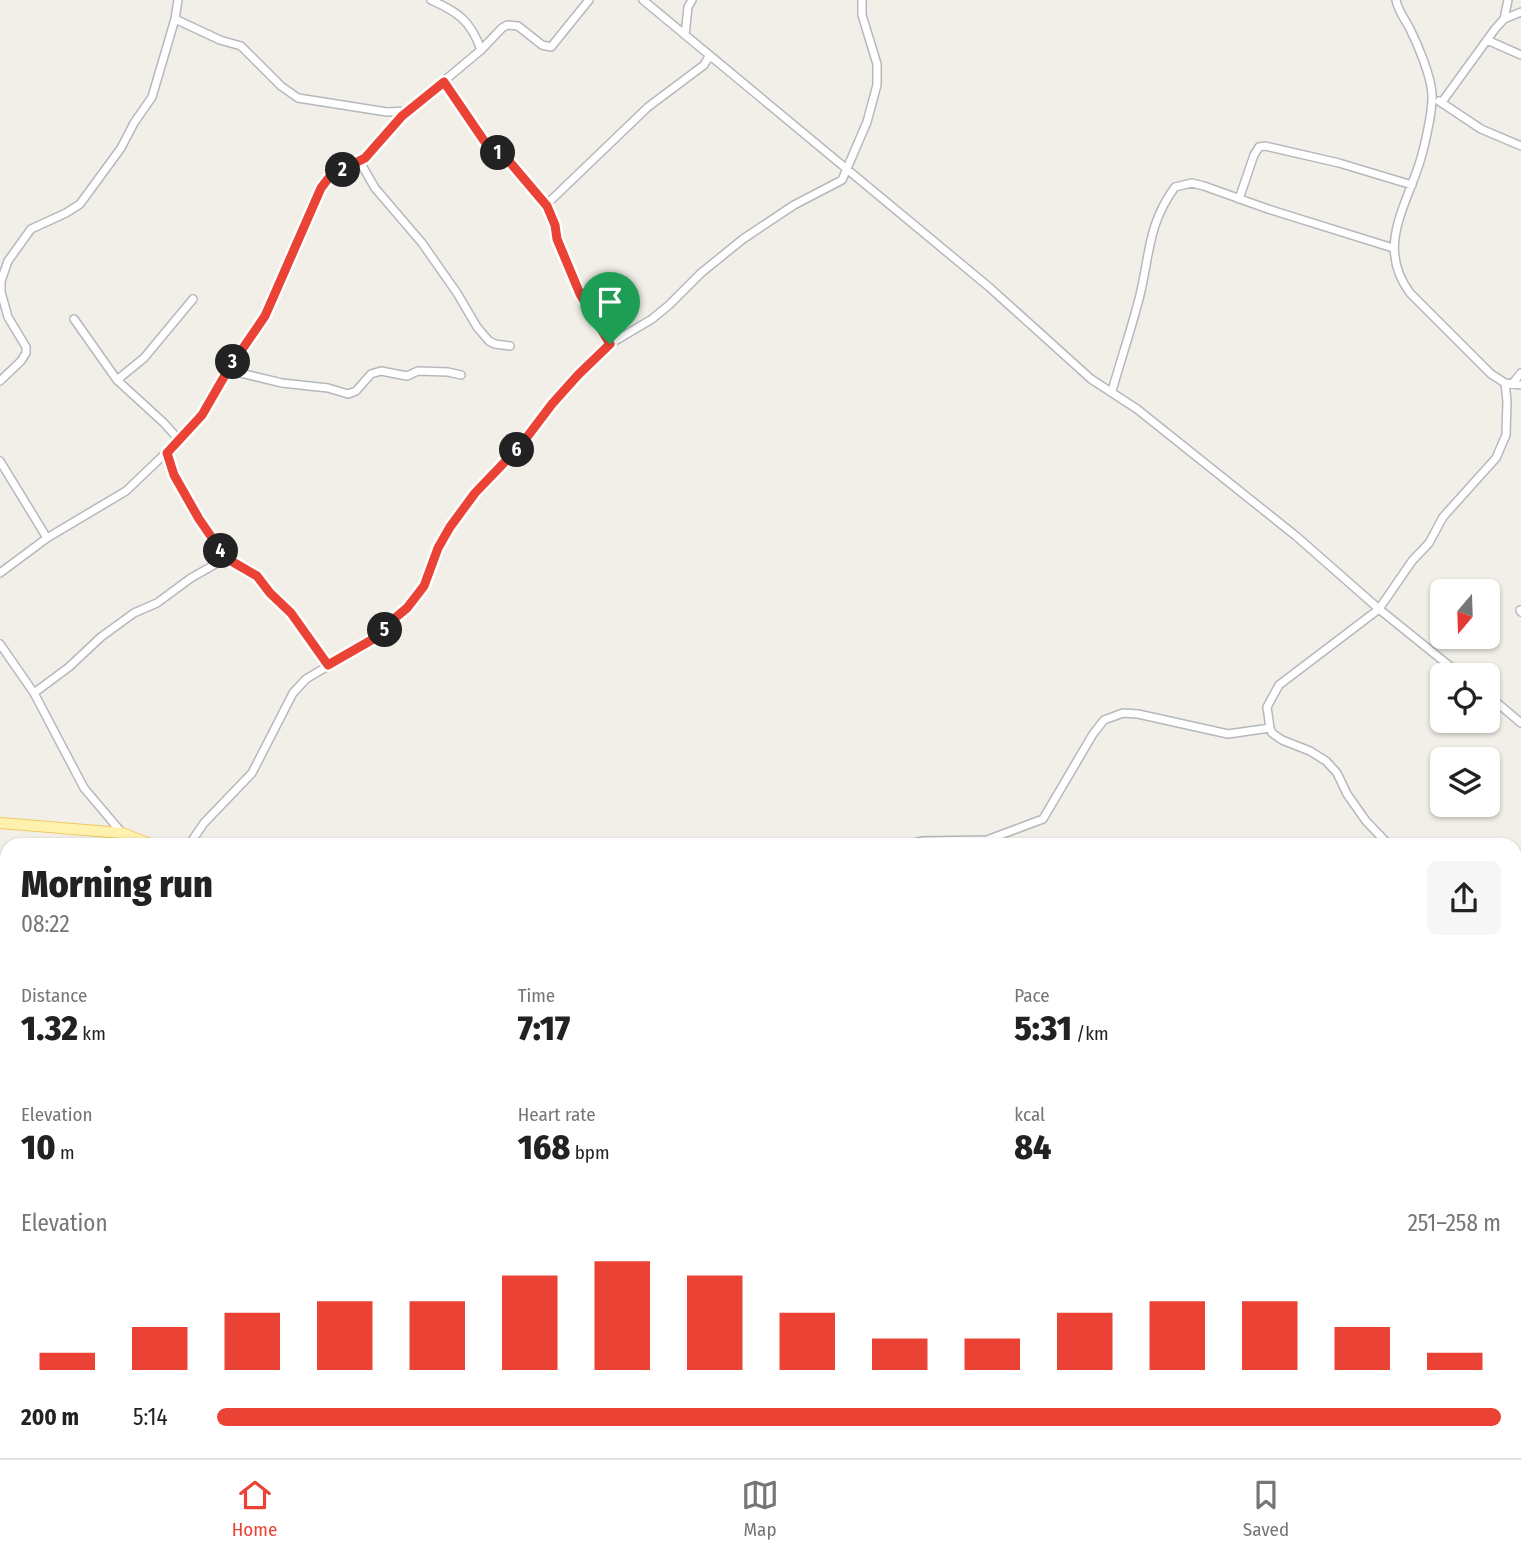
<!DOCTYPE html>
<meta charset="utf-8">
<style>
body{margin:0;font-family:"Fira Sans Condensed",sans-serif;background:#f6f6f6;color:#222;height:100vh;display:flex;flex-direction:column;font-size:26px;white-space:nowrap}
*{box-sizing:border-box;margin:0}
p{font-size:23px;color:#767676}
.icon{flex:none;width:38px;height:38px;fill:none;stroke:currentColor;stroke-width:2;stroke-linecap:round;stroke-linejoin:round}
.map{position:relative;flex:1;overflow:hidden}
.sheet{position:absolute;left:0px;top:838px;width:1522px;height:621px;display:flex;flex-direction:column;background:#fff;border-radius:21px 21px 0 0;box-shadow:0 2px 5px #0004}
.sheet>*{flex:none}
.needle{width:46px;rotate:199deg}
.controls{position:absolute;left:1430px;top:579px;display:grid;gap:14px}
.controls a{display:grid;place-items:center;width:70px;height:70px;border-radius:10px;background:#fff;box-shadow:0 2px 5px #0004;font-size:35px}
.pin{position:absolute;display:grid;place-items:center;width:60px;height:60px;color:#fff;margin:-72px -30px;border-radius:50% 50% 50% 0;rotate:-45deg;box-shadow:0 0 7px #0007}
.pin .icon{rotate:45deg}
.km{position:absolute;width:35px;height:35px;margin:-18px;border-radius:50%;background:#222;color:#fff;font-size:19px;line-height:35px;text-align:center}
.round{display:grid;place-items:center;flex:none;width:74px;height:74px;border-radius:10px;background:#f6f6f6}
.head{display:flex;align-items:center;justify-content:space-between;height:119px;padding:0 21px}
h1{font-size:38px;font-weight:800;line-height:52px}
.metrics{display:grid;grid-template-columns:repeat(3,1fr);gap:10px;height:119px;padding:7px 21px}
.metrics div{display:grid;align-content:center}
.metrics b{font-size:35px;font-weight:800}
.metrics small{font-size:19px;font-weight:400}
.metrics p{font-size:19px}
.chart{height:196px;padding:14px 21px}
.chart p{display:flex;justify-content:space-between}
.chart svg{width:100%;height:126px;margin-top:7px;stroke:#ea4335;stroke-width:6}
ul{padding:0 21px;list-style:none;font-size:23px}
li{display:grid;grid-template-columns:112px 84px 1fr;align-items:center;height:52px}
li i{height:18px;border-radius:9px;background:#ea4335}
.tab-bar{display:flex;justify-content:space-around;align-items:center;height:98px;border-top:2px solid #e0e0e0;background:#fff;font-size:19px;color:#767676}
.tab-bar a{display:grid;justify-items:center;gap:4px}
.tab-bar .active{color:#ea4335}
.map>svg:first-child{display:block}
</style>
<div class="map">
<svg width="1521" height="1458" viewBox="0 0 1521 1458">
<rect width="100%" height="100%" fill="#f1efe8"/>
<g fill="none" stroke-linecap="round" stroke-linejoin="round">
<defs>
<path id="minor" d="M178,0L175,19L220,40L241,46L281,86L298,98L387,112L408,111
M431,0C458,12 471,21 481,50
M643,0L989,287L1091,379L1137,409L1296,536L1379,609L1462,676
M1504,19L1508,0
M685,35L688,7L692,0
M1487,40L1521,55
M444,82L490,148L508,160L547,206
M1439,101L1481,129L1521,146
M1442,102L1495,29L1504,19L1521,12
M360,162L375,188L422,243L457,293L477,327L489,341L495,344L510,346
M1239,199L1254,155L1259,147L1265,146L1339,163L1412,185
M74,319L117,380L164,423L180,441
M610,344L581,294L557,239L548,203L648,107L704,65L708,58H713
M228,370L282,383L328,388L348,394L356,391L371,374L381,371L407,376L418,371L448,372L461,375
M117,380L144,358L193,299
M0,381L21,361L26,353V347L8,317L1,292V281L8,261L31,229L66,213L80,204L121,148L134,123L152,97L175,19
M1505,383L1521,385
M1513,383L1521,373
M1112,391C1121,359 1132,327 1140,295C1150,253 1148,224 1175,187L1192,183L1204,186L1268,209L1393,248
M167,453L174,475L199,519L226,558L257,576L270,593L291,613L329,665
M0,461L47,538
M0,573L47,538L126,491L194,426L272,303L321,188L331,175L365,158L402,116L481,50L502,28L507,25L518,26L542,45L551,47L589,0
M1520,610L1521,612
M0,644L34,693L84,788L122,833
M34,693L69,667L101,637L134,613L157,603L191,578L226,558
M1488,695L1521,723
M189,845L204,823L252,773L293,693L306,679L382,634L395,618L407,608L424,586L438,548L450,527L475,493L487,478L511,457L552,404L594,359L610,344L652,319L669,305L701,273L743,239L794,205L842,180L867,122L877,85V64L862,15V0
M905,845L923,841L987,840L1043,819L1093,734L1104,720L1123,713L1138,714L1228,734L1270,728
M1389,845L1366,821L1347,794L1337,773L1326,761L1310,751L1282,740L1272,733L1270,728L1267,707L1279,685L1379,609L1412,561L1429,543L1443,517L1496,458L1506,435L1507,401L1505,383L1491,374L1410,293C1379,251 1401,215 1416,173C1423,155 1433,112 1432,94C1431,76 1418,45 1410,29C1405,19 1398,11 1396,0
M0,1035L7,1032
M1516,1065L1521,1069
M1516,1424L1521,1425
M109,1452L114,1458
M766,1452L772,1458
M149,1458L152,1452
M809,1458L817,1452
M1131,1458L1134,1452"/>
<path id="major" d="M0,823L122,833L153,845
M830,1452L835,1458"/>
</defs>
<use href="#minor" stroke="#b5b8bc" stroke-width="10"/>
<use href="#major" stroke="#f2c960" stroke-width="12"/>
<use href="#minor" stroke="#fff" stroke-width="7"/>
<use href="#major" stroke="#fff2af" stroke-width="10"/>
</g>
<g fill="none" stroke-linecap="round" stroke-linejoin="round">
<defs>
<path id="route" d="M444,82L489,148L508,160L547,206L555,225L557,239L580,294L610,344L578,375L552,404L521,445L475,493L450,527L438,548L424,586L407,608L395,618L382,634L328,665L291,613L270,593L257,576L226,558L199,519L174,475L167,453L202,415L228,370L265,316L321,188L331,175L365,158L402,116Z"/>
</defs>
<use href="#route" stroke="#fff" stroke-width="14"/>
<use href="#route" stroke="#ea4335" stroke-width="9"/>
</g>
</svg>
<div class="controls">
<a><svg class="needle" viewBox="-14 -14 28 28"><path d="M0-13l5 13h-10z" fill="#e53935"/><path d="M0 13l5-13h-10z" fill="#767676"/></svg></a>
<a><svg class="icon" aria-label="locate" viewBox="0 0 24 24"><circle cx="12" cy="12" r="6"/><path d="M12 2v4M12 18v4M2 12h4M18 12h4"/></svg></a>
<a><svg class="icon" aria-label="layers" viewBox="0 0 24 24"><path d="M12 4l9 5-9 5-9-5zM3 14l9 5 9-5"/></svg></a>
</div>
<div class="pin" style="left:610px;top:344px;background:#1e9e55"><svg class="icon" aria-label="arrive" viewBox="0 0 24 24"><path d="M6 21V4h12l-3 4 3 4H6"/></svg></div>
<b class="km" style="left:498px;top:153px">1</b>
<b class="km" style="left:343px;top:170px">2</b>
<b class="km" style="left:233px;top:362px">3</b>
<b class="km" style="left:221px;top:551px">4</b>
<b class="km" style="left:385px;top:630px">5</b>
<b class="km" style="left:517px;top:450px">6</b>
<section class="sheet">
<div class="head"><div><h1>Morning run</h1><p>08:22</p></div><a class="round"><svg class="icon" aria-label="share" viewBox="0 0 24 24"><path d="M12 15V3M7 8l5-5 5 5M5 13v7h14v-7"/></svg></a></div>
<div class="metrics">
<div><p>Distance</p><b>1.32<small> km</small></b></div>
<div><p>Time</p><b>7:17</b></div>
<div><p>Pace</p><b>5:31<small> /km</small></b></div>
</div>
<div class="metrics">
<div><p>Elevation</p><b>10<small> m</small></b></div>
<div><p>Heart rate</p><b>168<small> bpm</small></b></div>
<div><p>kcal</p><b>84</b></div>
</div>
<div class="chart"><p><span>Elevation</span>251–258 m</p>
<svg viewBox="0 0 160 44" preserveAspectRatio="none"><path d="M5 44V38M15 44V29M25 44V24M35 44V20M45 44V20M55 44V11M65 44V6M75 44V11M85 44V24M95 44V33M105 44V33M115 44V24M125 44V20M135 44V20M145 44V29M155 44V38"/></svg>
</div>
<ul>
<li><b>200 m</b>5:14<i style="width:100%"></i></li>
</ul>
</section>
</div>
<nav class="tab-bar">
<a class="active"><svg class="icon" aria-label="home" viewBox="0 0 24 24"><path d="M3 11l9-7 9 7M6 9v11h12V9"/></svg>Home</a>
<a><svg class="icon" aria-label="map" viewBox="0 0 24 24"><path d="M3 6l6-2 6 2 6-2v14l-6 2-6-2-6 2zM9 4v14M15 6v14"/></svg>Map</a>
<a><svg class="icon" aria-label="saved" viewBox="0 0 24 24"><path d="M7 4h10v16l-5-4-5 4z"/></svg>Saved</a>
</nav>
